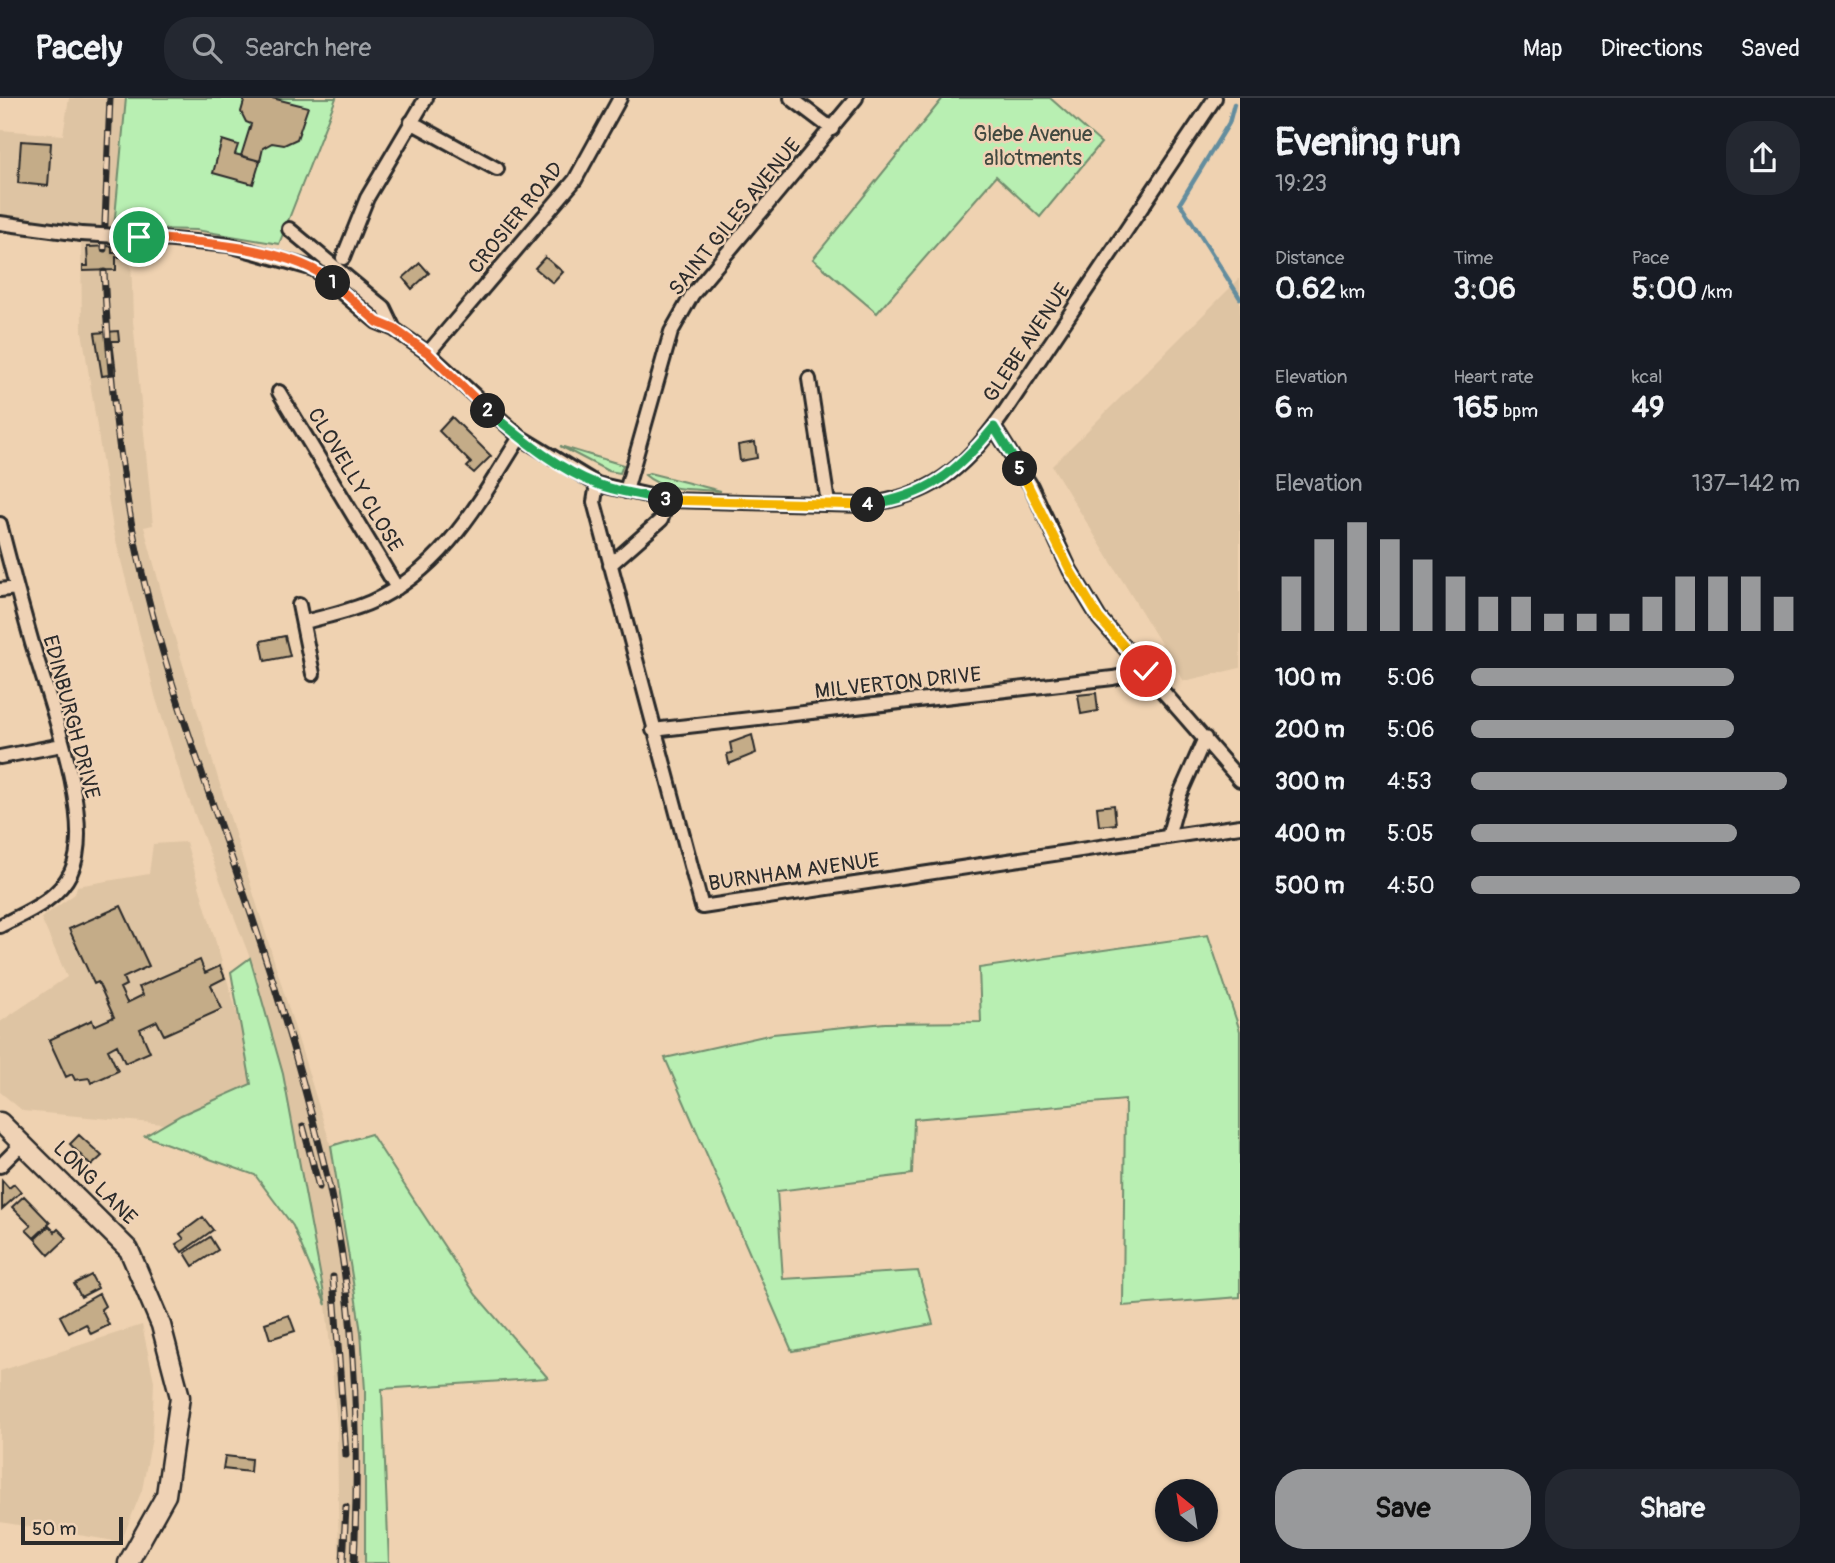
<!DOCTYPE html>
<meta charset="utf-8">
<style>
body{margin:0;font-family:Pangolin,sans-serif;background:#242831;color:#f1f3f6;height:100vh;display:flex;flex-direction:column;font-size:26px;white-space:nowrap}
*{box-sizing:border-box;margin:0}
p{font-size:23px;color:#9ea1a6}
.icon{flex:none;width:38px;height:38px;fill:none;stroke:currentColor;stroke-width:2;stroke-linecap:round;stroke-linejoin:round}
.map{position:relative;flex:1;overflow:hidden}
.drawer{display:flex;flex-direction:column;background:#171b24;width:595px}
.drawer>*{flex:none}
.needle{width:46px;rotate:330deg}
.controls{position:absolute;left:1155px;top:1381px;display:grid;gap:14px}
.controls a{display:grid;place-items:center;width:63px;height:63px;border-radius:50%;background:#171b24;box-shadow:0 2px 5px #0004;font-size:35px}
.scale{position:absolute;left:21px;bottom:18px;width:102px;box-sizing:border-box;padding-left:7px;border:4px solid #2b2b2b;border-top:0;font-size:19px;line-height:24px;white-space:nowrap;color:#2b2b2b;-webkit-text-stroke:5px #efd2b5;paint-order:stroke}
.pin{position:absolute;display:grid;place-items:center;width:60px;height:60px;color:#fff;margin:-30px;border:4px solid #fff;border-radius:50%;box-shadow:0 2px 7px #0007}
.km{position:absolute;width:35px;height:35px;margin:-18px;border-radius:50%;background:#222;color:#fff;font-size:19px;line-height:35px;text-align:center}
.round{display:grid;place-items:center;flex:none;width:74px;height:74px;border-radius:28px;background:#242831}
.overview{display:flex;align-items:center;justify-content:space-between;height:119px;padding:0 35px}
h1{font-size:38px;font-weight:800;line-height:52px}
.metrics{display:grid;grid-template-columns:repeat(3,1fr);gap:10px;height:119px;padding:7px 35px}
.metrics div{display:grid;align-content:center}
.metrics b{font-size:30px;font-weight:800}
.metrics small{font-size:19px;font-weight:400}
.metrics p{font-size:19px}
.chart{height:196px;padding:14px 35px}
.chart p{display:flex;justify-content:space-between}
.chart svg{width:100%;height:126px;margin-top:7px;stroke:#98999b;stroke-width:6}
.action{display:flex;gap:14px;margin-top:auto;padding:14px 35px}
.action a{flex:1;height:80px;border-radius:28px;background:#98999b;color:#111;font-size:28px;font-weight:800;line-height:80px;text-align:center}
.action a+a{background:#242831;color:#f1f3f6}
ul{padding:0 35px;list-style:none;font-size:23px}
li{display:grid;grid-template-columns:112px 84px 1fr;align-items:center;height:52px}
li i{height:18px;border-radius:9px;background:#98999b}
header{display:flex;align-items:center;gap:42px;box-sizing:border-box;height:98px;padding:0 35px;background:#171b24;border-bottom:2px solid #363941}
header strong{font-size:33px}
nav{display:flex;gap:38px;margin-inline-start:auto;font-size:24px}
.search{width:490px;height:63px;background:#242831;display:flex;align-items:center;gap:18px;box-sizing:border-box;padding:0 24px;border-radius:28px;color:#9ea1a6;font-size:26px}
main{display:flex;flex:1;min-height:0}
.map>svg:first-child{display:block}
</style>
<header>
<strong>Pacely</strong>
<div class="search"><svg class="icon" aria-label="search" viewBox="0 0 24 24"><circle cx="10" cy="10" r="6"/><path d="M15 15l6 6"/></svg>Search here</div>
<nav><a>Map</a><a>Directions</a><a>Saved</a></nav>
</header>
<main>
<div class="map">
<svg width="1240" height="1465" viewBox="0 0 1240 1465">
<rect width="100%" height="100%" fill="#efd2b1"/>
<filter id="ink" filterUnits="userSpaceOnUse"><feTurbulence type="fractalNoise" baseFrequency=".0143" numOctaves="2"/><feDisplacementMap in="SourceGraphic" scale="14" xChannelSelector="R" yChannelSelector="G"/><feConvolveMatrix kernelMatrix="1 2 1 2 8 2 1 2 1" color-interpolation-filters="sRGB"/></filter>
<g filter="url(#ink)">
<path fill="#dec4a3" d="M69,0H126L114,130L131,156L133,223L153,427L144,429L166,511L331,1048L361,1234L365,1292V1465H339L337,1327L331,1259L326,1207L283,976L250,860L185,691L156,601L113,431L82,233L81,137L0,125V32L63,37Z
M1240,180V570L1184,583L1052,368Z
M186,744L273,1036L23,1013L0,994V924L67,879L41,820L75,796L77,788L149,776L153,746Z
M142,1227L154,1283L152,1340L142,1392L121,1444L0,1424V1273Z"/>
<path fill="#b8efb2" stroke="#728d6e" stroke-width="2" d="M126,0H336L279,146L196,132L114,130Z
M943,0H1050L1101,45L1040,119L996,78L877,215L813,161Z
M560,348L623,367L620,375L608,373Z
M649,375L721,393C697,391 664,394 645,377Z
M1208,837L1240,933V1199L1123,1208L1125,1002L914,1021L912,1076L777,1093L783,1181L918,1173L933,1226L792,1253L665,960L773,936L885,925L981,924L979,870Z
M250,860L283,976L326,1207L293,1128L255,1077L145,1038L181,1017L251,986L231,874Z
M371,1036L476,1197L548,1280L382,1291L389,1465H365V1292L361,1234L331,1048Z"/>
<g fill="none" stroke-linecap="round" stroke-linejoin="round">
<path stroke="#648d9e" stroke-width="4.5" d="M1234,6L1229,25L1180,105L1240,200"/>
</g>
<path fill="#c4ac88" stroke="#2b2b2b" stroke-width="2" d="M245,0H272L308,9L297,41L284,47L272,45L263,50L260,63L241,58L251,26L246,24L241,14Z
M222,42L238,47L235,56L260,63L253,86L213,75Z
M21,43L51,45L48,88L18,85Z
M112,148V155H121V159H116V172L83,173V168H88L87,149Z
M545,159L563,174L553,185L535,170Z
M420,165L429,175L412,191L403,180Z
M118,233L119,243H112L116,276L102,278L95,235Z
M452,319L491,358L474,375L467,369L471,365L439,333Z
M755,344L757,360L740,363L738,347Z
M285,538L290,558L265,563L261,543Z
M1096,595L1098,613L1081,616L1078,597Z
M752,637L756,655L729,666L727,656L732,655L730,645Z
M1114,707L1116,726L1099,728L1097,709Z
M121,808L149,868L123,880L126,887L120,890L127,905L143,897L139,889L200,862L205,875L220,868L225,880L211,887L222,911L164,937L157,923L140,931L150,954L125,965L117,947L108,952L118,973L91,985L89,980L75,982L72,976L66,979L49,942L92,922L94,928L114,919L98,884L94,886L69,831Z
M79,1037L102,1058L91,1068L70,1046Z
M2,1082L9,1090L14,1086L21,1094L2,1111Z
M24,1098L50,1125L34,1140L26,1132L31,1128L12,1109Z
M203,1119L213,1132L182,1154L176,1146L184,1141L180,1136Z
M49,1128L55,1134L58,1131L67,1140L49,1157L35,1141Z
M210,1139L218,1152L193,1168L185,1155Z
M91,1177L98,1190L81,1199L74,1186Z
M99,1196L105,1208L101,1211L109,1227L91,1236L86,1226L69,1235L60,1218Z
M289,1217L295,1233L270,1241L265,1225Z
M225,1358L251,1361L250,1374L223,1371Z"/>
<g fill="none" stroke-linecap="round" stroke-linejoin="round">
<defs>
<path id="street" d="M791,0L832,31
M411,24L497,71
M0,125L81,136
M289,131L384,210L394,231
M139,139L229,147L314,171L377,224L394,231L428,255L520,339L597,386L668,402L864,407C931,398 962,373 1001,319L1215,0
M343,160L367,100L426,0
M428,255L575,82L620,0
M809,281L828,405
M279,294L397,490
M994,329L1031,388L1070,472L1099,520L1240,682
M597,386L594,404L702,809L1240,728
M626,393L671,234L692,197L856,0
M0,426C10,466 21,506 32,545C48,599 96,724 71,774C57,803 27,814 0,828
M610,467L661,422L668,402
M0,492L16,490
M299,507L313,576
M305,524C326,518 351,513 371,504C444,471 479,404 520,339
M653,632L1113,580L1146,573
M0,659L62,647
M1168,739L1180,696L1205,640
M0,1068L23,1045"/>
<path id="secondary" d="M0,1024L129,1152L161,1227L180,1299L166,1397L128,1465"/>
</defs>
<use href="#street" stroke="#2b2b2b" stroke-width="18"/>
<use href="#secondary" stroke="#2b2b2b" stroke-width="23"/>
<use href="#street" stroke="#efd2b5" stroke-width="12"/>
<use href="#secondary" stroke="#efd2b5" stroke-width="18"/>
<defs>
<path id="rail" d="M104,151L110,0
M104,174C108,252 115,329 128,406C152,548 206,684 252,819C279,899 303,980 323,1062C356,1192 360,1332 354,1465
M303,1028L319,1089
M333,1179L346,1357
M343,1465L346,1409"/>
</defs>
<use href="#rail" stroke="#2b2b2b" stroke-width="7"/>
<use href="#rail" stroke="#efd2b5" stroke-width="4.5" stroke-dasharray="13" stroke-linecap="butt"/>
<defs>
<path id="street-bridge" d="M81,136L139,139"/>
</defs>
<use href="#street-bridge" stroke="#2b2b2b" stroke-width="18" stroke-linecap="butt"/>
<use href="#street-bridge" stroke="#efd2b5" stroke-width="12"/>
</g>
</g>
<g fill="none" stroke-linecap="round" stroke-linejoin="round" filter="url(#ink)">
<defs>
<path id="split-1" d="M139,139C192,144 294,148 333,185"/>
<path id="split-2" d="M333,185L377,224L394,231L428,255L488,313"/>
<path id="split-3" d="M488,313C521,340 556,370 597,386C618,394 643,397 666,402"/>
<path id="split-4" d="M666,402L868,407"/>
<path id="split-5" d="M868,407C928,398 956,375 994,329L1020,371"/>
<path id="split-6" d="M1020,371L1070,472L1099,520L1146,573"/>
</defs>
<use href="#split-1" stroke="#fff" stroke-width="14"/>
<use href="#split-2" stroke="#fff" stroke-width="14"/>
<use href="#split-3" stroke="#fff" stroke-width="14"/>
<use href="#split-4" stroke="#fff" stroke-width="14"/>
<use href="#split-5" stroke="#fff" stroke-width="14"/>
<use href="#split-6" stroke="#fff" stroke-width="14"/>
<use href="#split-1" stroke="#f0652b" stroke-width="9"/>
<use href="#split-2" stroke="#f0652b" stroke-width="9"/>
<use href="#split-3" stroke="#22a559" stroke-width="9"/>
<use href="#split-4" stroke="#f5b400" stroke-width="9"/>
<use href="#split-5" stroke="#22a559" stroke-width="9"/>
<use href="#split-6" stroke="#f5b400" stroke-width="9"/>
</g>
<g text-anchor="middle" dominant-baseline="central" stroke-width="5" stroke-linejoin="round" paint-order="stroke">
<g font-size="21" fill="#40483f" stroke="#efd2b5">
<text x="1033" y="36">Glebe Avenue<tspan x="1033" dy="24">allotments</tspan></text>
</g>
<g font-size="21" fill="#2b2b2b" stroke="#efd2b5">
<text transform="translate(735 119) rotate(-51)">SAINT GILES AVENUE</text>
<text transform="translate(516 120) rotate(-51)">CROSIER ROAD</text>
<text transform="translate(1027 245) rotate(-56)">GLEBE AVENUE</text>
<text transform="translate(355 382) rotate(59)">CLOVELLY CLOSE</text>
<text transform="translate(898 585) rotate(-6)">MILVERTON DRIVE</text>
<text transform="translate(71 619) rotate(75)">EDINBURGH DRIVE</text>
<text transform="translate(794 774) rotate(-8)">BURNHAM AVENUE</text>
<text transform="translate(95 1085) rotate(45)">LONG LANE</text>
</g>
</g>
</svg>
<div class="controls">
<a><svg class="needle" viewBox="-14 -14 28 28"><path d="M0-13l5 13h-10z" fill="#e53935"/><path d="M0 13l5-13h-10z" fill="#9ea1a6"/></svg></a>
</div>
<div class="scale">50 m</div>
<div class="pin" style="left:139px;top:139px;background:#1e9e55"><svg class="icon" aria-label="arrive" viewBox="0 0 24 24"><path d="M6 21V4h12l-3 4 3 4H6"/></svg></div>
<div class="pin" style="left:1146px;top:573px;background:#d93025"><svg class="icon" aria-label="check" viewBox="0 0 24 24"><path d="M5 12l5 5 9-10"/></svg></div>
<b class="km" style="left:333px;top:185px">1</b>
<b class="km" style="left:488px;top:313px">2</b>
<b class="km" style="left:666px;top:402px">3</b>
<b class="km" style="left:868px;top:407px">4</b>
<b class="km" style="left:1020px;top:371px">5</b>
</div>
<section class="drawer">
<div class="overview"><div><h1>Evening run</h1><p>19:23</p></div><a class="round"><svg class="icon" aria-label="share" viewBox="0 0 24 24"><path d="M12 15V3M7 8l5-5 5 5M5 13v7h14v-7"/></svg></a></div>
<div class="metrics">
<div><p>Distance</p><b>0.62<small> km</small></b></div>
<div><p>Time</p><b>3:06</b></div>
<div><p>Pace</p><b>5:00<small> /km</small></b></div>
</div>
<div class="metrics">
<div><p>Elevation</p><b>6<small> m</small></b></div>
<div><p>Heart rate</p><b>165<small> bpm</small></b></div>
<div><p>kcal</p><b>49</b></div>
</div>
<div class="chart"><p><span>Elevation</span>137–142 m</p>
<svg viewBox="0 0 160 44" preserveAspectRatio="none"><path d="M5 44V25M15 44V12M25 44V6M35 44V12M45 44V19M55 44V25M65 44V32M75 44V32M85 44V38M95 44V38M105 44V38M115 44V32M125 44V25M135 44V25M145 44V25M155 44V32"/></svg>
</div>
<ul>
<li><b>100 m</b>5:06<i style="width:80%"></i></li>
<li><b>200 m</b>5:06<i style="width:80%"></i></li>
<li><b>300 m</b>4:53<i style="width:96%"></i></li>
<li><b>400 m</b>5:05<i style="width:81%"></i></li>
<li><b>500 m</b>4:50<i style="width:100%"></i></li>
</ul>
<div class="action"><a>Save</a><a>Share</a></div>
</section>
</main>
